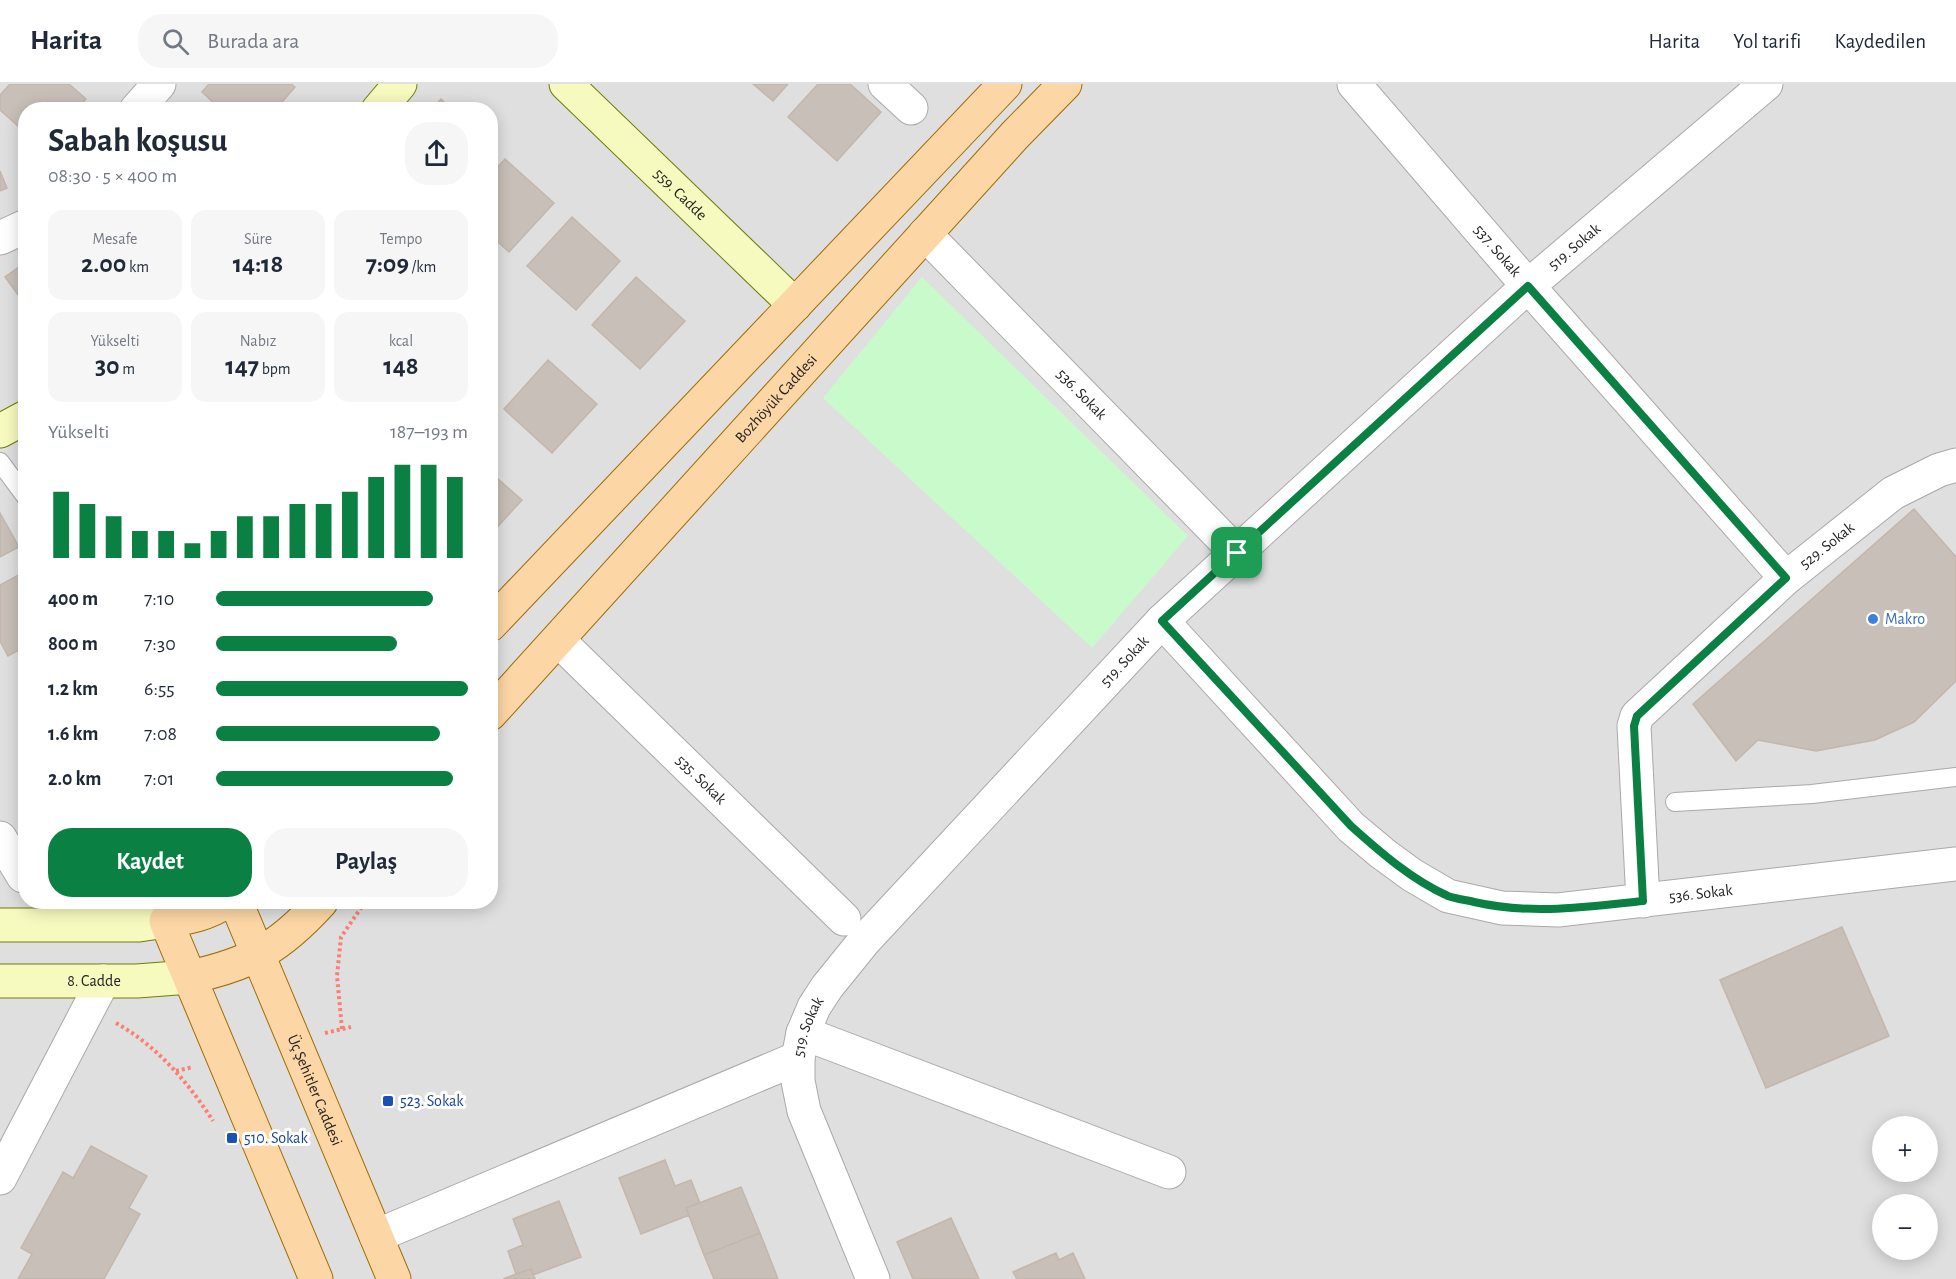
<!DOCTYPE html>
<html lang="tr">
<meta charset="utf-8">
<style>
body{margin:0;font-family:"Alegreya Sans",sans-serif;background:#f6f6f7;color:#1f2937;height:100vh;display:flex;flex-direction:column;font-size:22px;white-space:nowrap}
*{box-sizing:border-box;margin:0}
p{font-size:20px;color:#747a83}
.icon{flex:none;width:33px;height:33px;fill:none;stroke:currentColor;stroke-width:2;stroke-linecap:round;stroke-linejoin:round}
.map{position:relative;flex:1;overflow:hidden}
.side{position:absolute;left:18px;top:18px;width:480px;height:807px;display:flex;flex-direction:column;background:#fff;border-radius:24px;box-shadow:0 3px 15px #0003}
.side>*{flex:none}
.fabs{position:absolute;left:1872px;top:1032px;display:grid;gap:12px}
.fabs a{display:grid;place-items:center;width:66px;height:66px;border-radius:50%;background:#fff;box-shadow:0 3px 15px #0003;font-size:30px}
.pin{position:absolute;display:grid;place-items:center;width:51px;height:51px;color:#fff;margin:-26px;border-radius:12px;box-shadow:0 3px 9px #0006}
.round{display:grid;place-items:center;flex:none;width:63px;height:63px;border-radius:24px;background:#f6f6f7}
.headline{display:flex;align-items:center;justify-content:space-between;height:102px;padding:0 30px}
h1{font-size:33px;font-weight:600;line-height:45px}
.metrics{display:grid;grid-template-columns:repeat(3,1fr);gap:9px;height:102px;padding:6px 30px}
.metrics div{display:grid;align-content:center;border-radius:15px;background:#f6f6f7;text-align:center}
.metrics b{font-size:26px;font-weight:600}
.metrics small{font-size:16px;font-weight:400}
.metrics p{font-size:16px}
.chart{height:168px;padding:12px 30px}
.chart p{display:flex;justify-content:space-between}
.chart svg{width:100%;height:108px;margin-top:6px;stroke:#0b8043;stroke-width:6}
.cta{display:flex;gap:12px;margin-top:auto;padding:12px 30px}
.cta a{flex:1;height:69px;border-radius:24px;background:#0b8043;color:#fff;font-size:24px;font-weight:600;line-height:69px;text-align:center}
.cta a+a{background:#f6f6f7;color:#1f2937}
ul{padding:0 30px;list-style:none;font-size:20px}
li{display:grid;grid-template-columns:96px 72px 1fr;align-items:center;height:45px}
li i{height:15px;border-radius:8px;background:#0b8043}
header{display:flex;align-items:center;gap:36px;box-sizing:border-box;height:84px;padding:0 30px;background:#fff;border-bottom:2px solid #e0e1e3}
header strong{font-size:28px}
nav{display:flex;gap:33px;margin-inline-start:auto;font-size:21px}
.search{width:420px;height:54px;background:#f6f6f7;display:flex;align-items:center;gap:15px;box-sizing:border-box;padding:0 21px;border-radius:24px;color:#747a83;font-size:22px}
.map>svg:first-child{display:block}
</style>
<header>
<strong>Harita</strong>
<div class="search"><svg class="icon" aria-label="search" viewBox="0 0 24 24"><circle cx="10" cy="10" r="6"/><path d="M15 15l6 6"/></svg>Burada ara</div>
<nav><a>Harita</a><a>Yol tarifi</a><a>Kaydedilen</a></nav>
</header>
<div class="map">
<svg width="1956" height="1195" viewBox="0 0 1956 1195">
<rect width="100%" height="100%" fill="#f2efe9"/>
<path fill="#e0dfdf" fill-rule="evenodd" d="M0,0H1956V1195H0ZM26,26H490V818H26ZM1882,1042H1928V1088H1882ZM1882,1120H1928V1166H1882Z"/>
<path fill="#c8facc" d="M922,193L1188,452L1092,564L823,314Z"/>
<path fill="#c7bfb8" stroke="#c4b6ab" stroke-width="1.5" d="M10,0H69L86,15L76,26H26V49L0,26V11Z
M209,0H291L295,3L275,26H221L202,8Z
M753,0H788L773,17Z
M818,0H850L881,28L837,77L788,33Z
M441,15L452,26H431Z
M505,75L554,119L509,168L490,151V91Z
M0,87L7,104L0,107Z
M572,133L620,177L576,226L527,182Z
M26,178V222L5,193Z
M636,193L685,237L640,285L592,241Z
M548,276L597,320L552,369L504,325Z
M490,388L522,416L490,451Z
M1914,425L1956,473V597L1914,638L1875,656L1816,667L1758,656L1736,677L1693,620Z
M0,429L19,463L0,473Z
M26,487V562L8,572L0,557V501Z
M1842,843L1889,952L1766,1004L1720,896Z
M91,1062L147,1092L129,1124L140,1130L104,1195H18L32,1170L21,1164L63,1088L73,1094Z
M665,1076L675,1102L691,1096L700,1119L686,1124L689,1131L641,1150L619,1094Z
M741,1103L760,1149L704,1171L686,1124Z
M559,1117L581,1173L533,1191L531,1185L516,1190L508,1167L523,1161L513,1135Z
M951,1134L979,1195H913L897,1158Z
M760,1149L778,1195H714L704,1171Z
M1056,1169L1059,1176L1073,1169L1085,1195H1017L1013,1188Z
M531,1185L535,1195H503L516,1190Z"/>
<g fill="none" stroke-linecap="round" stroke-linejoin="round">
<defs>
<path id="lane" d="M0,378L26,413
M1675,718L1812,710L1956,693"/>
<g id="street">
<path d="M885,0L911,24"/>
<path id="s1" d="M1354,0L1528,202L1786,494"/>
<path d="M136,26L159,0"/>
<path id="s2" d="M925,150L1237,469"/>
<path d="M0,154L26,142"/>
<path id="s3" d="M1162,537L1351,743L1382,769L1412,791L1448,812L1502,824L1558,826L1956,780"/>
<path id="s4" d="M558,556L844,835"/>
<path d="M0,754L23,792"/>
<path id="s5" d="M1643,817L1634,642L1637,632L1786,494L1893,409L1939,386L1956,381"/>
<path d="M803,949L1169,1088"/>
<path d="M0,1094L103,897"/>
<path d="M376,1152L798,974"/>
<path id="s6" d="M873,1195L804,1027L798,997V974L803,949L814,923L827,903L865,856L1162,537L1528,202L1766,0"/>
</g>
<g id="secondary">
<path id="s7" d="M566,0L795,221"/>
<path d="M378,26L400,0"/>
<path d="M0,347L26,333"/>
<path d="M0,841H139L166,837"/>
<path id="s8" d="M0,897H137L190,893"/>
</g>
<g id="primary">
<path d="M490,541L1005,0"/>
<path id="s9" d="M490,630L1015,51L1065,0"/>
<path d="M225,818C208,830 187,834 166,837L316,1195"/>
<path id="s10" d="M236,818L394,1195"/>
<path d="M190,893C251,880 280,863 321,818"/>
</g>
</defs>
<use href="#lane" stroke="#a9a9a9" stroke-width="20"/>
<use href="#street" stroke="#a9a9a9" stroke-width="35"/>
<use href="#secondary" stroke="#707d05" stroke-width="35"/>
<use href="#primary" stroke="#a06b00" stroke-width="35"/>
<path stroke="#fa8072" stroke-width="4" stroke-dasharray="3 3" stroke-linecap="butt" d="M116,939C157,962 188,998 213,1037
M342,945L337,892L341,853L365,818
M325,949L351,943
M176,987L193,983"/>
<use href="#lane" stroke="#fff" stroke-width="18"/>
<use href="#street" stroke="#fff" stroke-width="33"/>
<use href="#secondary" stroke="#f7fabf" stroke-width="33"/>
<use href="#primary" stroke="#fcd6a4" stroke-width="33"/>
</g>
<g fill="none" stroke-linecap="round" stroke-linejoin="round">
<defs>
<path id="route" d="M1528,202L1786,494L1637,632L1634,642L1643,817C1586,823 1531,831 1474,818C1466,816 1456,815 1448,812C1412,796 1380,768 1351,742L1162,537Z"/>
</defs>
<use href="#route" stroke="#fff" stroke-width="12"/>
<use href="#route" stroke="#0b8043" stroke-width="8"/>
</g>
<circle fill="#3f7fe0" stroke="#fff" stroke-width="2" cx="1873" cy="535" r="6"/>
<g fill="#1a4fb4" stroke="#fff" stroke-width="2">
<rect x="382" y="1011" width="12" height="12" rx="3"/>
<rect x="226" y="1048" width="12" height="12" rx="3"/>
</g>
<g text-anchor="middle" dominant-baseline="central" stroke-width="6" stroke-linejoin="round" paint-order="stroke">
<g font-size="16" fill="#222" stroke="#fff">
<text stroke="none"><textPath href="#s7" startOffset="159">559. Cadde</textPath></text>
<text stroke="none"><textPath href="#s6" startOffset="1366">519. Sokak</textPath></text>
<text stroke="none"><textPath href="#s1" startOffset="220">537. Sokak</textPath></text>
<text stroke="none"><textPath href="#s2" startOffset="224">536. Sokak</textPath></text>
<text stroke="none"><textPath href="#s9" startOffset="426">Bozhöyük Caddesi</textPath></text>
<text stroke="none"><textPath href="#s5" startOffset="441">529. Sokak</textPath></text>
<text stroke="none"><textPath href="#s6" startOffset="754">519. Sokak</textPath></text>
<text stroke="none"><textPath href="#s4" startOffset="200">535. Sokak</textPath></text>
<text stroke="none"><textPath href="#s3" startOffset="654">536. Sokak</textPath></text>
<text stroke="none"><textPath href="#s8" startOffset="94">8. Cadde</textPath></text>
<text stroke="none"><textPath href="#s6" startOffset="268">519. Sokak</textPath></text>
<text stroke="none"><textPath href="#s10" startOffset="204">Üç Şehitler Caddesi</textPath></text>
</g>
<g font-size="16" fill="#366cbe" stroke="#fff" text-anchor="start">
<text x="1885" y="535">Makro</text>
</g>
<g font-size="16" fill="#164399" stroke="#fff" text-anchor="start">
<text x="400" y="1017">523. Sokak</text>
<text x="244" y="1054">510. Sokak</text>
</g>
</g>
</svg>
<div class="fabs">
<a>+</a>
<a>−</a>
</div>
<div class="pin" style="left:1237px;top:469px;background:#1e9e55"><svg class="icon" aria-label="arrive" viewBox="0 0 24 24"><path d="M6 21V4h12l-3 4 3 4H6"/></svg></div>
<section class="side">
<div class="headline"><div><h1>Sabah koşusu</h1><p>08:30 · 5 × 400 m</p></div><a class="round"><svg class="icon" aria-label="share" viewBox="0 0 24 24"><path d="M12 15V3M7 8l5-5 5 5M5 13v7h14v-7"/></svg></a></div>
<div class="metrics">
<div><p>Mesafe</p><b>2.00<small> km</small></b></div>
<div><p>Süre</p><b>14:18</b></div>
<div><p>Tempo</p><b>7:09<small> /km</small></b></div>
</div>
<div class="metrics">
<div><p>Yükselti</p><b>30<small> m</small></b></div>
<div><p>Nabız</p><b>147<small> bpm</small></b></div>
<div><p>kcal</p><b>148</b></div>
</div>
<div class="chart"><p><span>Yükselti</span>187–193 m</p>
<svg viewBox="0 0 160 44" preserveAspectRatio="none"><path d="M5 44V17M15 44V22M25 44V27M35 44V33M45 44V33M55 44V38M65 44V33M75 44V27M85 44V27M95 44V22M105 44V22M115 44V17M125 44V11M135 44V6M145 44V6M155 44V11"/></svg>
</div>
<ul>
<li><b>400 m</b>7:10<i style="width:86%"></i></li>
<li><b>800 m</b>7:30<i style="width:72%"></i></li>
<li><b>1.2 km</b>6:55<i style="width:100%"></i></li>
<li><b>1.6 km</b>7:08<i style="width:89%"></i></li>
<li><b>2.0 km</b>7:01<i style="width:94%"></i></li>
</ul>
<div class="cta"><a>Kaydet</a><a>Paylaş</a></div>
</section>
</div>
